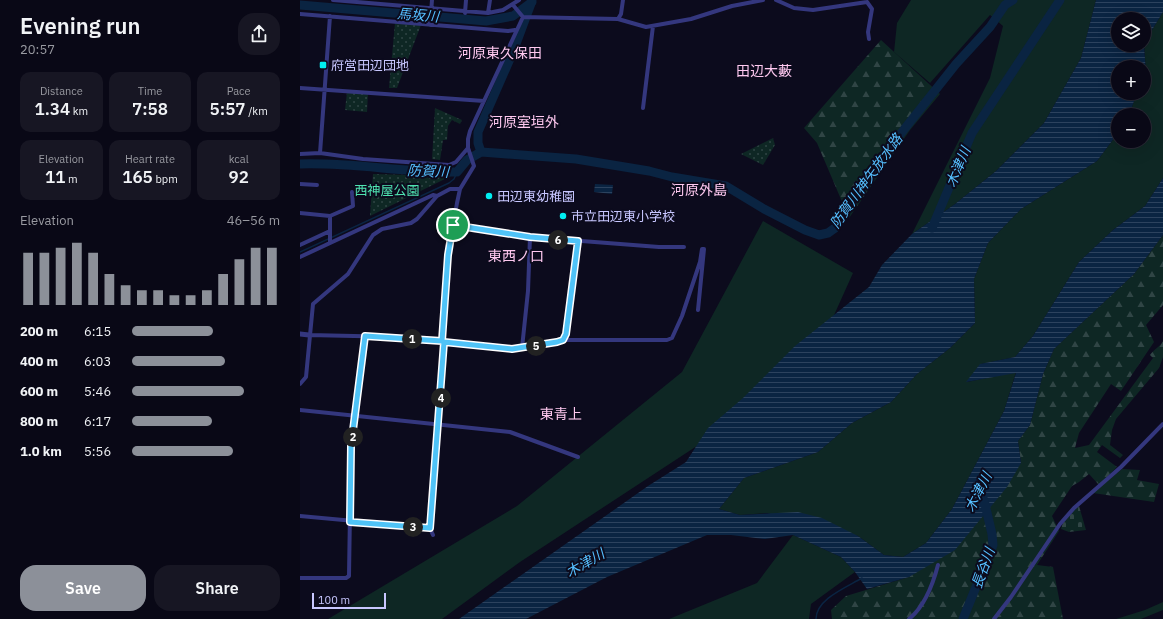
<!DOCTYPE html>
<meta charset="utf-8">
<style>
body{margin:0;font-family:"IBM Plex Sans","Noto Sans JP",sans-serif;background:#171623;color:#f1f3f6;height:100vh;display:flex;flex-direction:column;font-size:15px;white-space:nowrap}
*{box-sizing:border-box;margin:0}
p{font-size:13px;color:#999aa1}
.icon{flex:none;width:22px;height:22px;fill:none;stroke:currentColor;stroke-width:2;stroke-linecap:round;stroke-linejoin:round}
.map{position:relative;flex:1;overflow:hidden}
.sheet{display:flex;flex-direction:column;background:#090816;width:300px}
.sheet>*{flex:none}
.buttons{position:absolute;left:811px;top:12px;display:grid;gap:8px}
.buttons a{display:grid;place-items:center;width:40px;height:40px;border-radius:50%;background:#090816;box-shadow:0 4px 16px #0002,0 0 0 1px #292935;font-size:20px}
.scale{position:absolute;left:12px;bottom:10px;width:74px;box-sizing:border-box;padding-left:4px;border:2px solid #c8c7ff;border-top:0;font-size:11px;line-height:14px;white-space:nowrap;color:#c8c7ff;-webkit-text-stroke:3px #0c0b1d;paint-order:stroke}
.pin{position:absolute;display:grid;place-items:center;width:34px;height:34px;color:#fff;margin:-17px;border:2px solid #fff;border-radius:50%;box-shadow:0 1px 4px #0007}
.km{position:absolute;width:20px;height:20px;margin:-10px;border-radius:50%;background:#222;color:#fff;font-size:11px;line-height:20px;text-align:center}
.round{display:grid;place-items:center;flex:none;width:42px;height:42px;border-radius:16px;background:#171623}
.overview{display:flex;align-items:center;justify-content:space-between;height:68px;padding:0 20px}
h1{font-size:22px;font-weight:600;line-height:30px}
.metrics{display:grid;grid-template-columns:repeat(3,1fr);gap:6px;height:68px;padding:4px 20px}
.metrics div{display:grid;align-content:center;border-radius:10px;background:#171623;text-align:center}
.metrics b{font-size:17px;font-weight:600}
.metrics small{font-size:11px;font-weight:400}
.metrics p{font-size:11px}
.chart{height:112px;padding:8px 20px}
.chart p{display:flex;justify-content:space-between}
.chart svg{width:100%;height:72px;margin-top:4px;stroke:#8c9099;stroke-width:6}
.primary-button{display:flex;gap:8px;margin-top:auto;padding:8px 20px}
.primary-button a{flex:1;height:46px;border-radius:16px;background:#8c9099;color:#fff;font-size:16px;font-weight:600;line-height:46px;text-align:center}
.primary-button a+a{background:#171623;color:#f1f3f6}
ul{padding:0 20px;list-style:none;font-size:13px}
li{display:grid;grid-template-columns:64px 48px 1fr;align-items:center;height:30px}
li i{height:10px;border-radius:5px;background:#8c9099}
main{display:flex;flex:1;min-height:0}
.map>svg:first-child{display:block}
</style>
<main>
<section class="sheet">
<div class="overview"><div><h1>Evening run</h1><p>20:57</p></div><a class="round"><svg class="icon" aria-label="share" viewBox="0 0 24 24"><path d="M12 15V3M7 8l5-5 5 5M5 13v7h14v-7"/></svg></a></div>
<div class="metrics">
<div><p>Distance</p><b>1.34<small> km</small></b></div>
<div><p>Time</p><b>7:58</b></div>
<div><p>Pace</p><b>5:57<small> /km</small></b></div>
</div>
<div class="metrics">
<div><p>Elevation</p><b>11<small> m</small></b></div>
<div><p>Heart rate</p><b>165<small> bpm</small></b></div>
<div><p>kcal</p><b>92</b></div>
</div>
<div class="chart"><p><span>Elevation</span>46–56 m</p>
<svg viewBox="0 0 160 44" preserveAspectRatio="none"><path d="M5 44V12M15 44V12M25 44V9M35 44V6M45 44V12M55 44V25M65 44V32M75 44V35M85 44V35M95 44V38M105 44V38M115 44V35M125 44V25M135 44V16M145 44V9M155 44V9"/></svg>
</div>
<ul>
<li><b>200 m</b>6:15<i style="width:55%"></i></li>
<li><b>400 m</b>6:03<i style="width:63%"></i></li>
<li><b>600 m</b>5:46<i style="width:76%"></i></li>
<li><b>800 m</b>6:17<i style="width:54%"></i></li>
<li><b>1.0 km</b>5:56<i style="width:68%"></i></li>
</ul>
<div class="primary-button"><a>Save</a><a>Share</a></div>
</section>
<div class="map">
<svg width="863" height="619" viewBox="0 0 863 619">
<defs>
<pattern id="forest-firs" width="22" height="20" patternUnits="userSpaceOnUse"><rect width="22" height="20" fill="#0e2724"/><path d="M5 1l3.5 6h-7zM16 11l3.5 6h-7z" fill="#304545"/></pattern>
<pattern id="cemetery-stones" width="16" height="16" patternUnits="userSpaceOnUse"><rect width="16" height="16" fill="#0e2724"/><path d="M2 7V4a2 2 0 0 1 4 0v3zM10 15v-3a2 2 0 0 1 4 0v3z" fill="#304545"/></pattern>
<pattern id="park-dots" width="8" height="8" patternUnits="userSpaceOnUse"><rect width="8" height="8" fill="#0e2724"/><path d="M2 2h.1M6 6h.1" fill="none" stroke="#304545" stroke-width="1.8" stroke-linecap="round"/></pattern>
<pattern id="water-rules" width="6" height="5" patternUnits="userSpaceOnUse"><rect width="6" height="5" fill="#0a2442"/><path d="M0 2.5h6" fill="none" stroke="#2c425e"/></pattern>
</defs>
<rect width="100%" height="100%" fill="#0c0b1d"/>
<path fill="#0e2724" d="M611,0H796L781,58L744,123L696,171L655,204L612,234L690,78L703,26L690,15L630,83L594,52L597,23Z
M863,12V178L845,206L813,230L779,262L733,336L715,357L681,364L667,382L716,372L704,411L652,509L626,543L603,557L584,555L558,536L467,513L440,515L419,509L444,478L518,452L552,423L591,402L617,374L650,348L675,323L674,279L688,243L721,209L797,161L818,133V141H844V115H829L837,93H844L846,73L844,43Z
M463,221L553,273L508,373L220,562L142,619H28L217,506L382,372Z
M493,535L541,557L555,572L511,604L509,619H369L457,583Z
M863,602V610L841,619H816L845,610Z"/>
<path fill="url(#forest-firs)" d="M581,40L640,94L610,130L549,218L517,143L504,128Z
M863,235V305L846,325L854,342L821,391L811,384L779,433L775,448L789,445L853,358L850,355C854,349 860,347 863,341V357L859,368L816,419L812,430L810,445L823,455L820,458L802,445L797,452L817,467L799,485L789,474L779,482L772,486L752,516L759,531L737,565L753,567L763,619H532L531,610L546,596L609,577L721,463L718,441L730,425L743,374L754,349L834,274Z
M822,469L840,470L837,480L859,484L854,502L793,493Z"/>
<path fill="url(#cemetery-stones)" d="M779,506L786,530L769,532L761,529C763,520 771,510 779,506Z"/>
<path fill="url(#park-dots)" d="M95,23L121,25L97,88H89Z
M47,92L68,94L67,112L45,110Z
M135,108L162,120L160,124L152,120L148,126L147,140H143L140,160L132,159Z
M473,138L475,145L463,165L441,154Z
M73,174L151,176L70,216Z"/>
<path fill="url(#water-rules)" d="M796,0H863V12L844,43V19H818V45H844L846,73L844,77V67H818V93H837L829,115H818V133L797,161L721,209L688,243L674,279L675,323L650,348L617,374L591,402L552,423L518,452L444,478L419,509L440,515L498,512L522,518L558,536L584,555L603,557L626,543L652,509L704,411L716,373L666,382L680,364L715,357L733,336L779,262L813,230L845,206L863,178V235L834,274L754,349L743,374L730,425L718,441L721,463L707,487L655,550L609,577L567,589L555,572L541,557L493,535L465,539L431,535H407L307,577L226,619H159L348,486L386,462L408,428L443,398L495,346L569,287L582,265L612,234L655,204L696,171L744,123L781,58Z
M295,184L313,185L312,194L294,192Z"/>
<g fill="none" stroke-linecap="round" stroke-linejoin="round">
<path stroke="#0a2442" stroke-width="1.5" d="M0,252L149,183L154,179L157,172
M516,619C516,599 547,587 562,578"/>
<path stroke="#0a2442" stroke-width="9" d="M0,5L186,21L213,16L232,2
M181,152L276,159L349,171L372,177L426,186L464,209L505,230L519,235L528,233L535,228L583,156L656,64L690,27L705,5L713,0
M181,152L178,143V132L213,52L232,1
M0,164C52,162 105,173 157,172L167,160L181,152
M632,228L672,133L760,0
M663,619L693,545L692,534L684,500"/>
<path stroke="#34377e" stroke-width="4" d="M33,0L188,13L203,10L219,0
M476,0L494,8L513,10L567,2
M567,2L572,9L568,32L569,39
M213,5L223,17
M165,13L166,0
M188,13L190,0
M0,14L208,31L215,30
M223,17L318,19L346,27L391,19L432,6L463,0
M318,19L321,14L323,0
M130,25L132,0
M0,88L184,101
M343,108L353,26
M168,148V139L170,131L223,17
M20,153L30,16
M0,154L20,153L63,159L149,165L156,162L168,148L174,166L160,189L157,203L148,255L143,341
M0,184L17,185
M0,213L30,216L53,206L52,192
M153,225L230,237L359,247H384
M30,243V231
M0,245L30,231V216
M0,257L133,195L137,196L150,189H160
M9,335L99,337L212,349L257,342L263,340L265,334L278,241
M263,340H367L372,338L382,316L400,262L402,249H404L398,310
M222,348L228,291L230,237
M0,384L6,377L13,304L48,274L73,235L82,229L111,223L117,219L137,196
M0,410L210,432L278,457
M0,516L130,528
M133,535L130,528L144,341
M0,578H46L49,576L51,447L65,337
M609,619C624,607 633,584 638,565
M694,619L711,597L760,524L774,508L821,467L863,424"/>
<path stroke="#34377e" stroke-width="5" d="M0,334L9,335"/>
</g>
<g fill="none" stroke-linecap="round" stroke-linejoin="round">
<defs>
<path id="route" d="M153,225L230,237L278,241L266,334L263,340L257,342L212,349L144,342L130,528L50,522L51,446L65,336L142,341L148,255Z"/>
</defs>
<use href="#route" stroke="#fff" stroke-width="8"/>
<use href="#route" stroke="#4fc3f7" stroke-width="5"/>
</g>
<g fill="#00eff2" stroke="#0c0b1d" stroke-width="1.5">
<rect x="19" y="61" width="8" height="8" rx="2"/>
<circle cx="189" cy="196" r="4"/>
<circle cx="263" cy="216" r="4"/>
</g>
<g text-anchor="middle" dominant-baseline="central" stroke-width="4" stroke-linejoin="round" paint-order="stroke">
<g font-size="13" fill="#c8c7ff" stroke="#0c0b1d" text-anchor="start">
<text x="31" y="65">府営田辺団地</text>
<text x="197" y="196">田辺東幼稚園</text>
<text x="271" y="216">市立田辺東小学校</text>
</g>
<g font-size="13" fill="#4fe3b1" stroke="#0c0b1d">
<text x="87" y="190">西神屋公園</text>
</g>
<g font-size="14" font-style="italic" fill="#55bfff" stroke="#0c0b1d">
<text transform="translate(118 15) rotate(5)">馬坂川</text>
<text transform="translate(658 167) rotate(-67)">木津川</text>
<text transform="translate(128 171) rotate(3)">防賀川</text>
<text transform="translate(566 181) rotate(-54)">防賀川神矢放水路</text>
<text transform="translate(678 492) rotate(-63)">木津川</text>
<text transform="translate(285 563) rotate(-30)">木津川</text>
<text transform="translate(683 568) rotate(-70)">長谷川</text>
</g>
<g font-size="14" fill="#ffc9f0" stroke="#0c0b1d">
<text x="200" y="53">河原東久保田</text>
<text x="464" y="71">田辺大藪</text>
<text x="224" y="122">河原室垣外</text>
<text x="399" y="190">河原外島</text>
<text x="216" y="256">東西ノ口</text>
<text x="261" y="414">東青上</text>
</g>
</g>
</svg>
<div class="buttons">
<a><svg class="icon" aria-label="layers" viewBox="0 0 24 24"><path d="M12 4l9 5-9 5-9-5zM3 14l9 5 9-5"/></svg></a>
<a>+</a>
<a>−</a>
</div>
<div class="scale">100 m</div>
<div class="pin" style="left:153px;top:225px;background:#1e9e55"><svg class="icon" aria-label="arrive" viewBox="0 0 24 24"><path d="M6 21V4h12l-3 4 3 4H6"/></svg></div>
<b class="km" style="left:112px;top:339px">1</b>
<b class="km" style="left:53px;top:437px">2</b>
<b class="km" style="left:113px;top:527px">3</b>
<b class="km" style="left:141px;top:398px">4</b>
<b class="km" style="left:236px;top:346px">5</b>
<b class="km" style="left:258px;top:240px">6</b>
</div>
</main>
